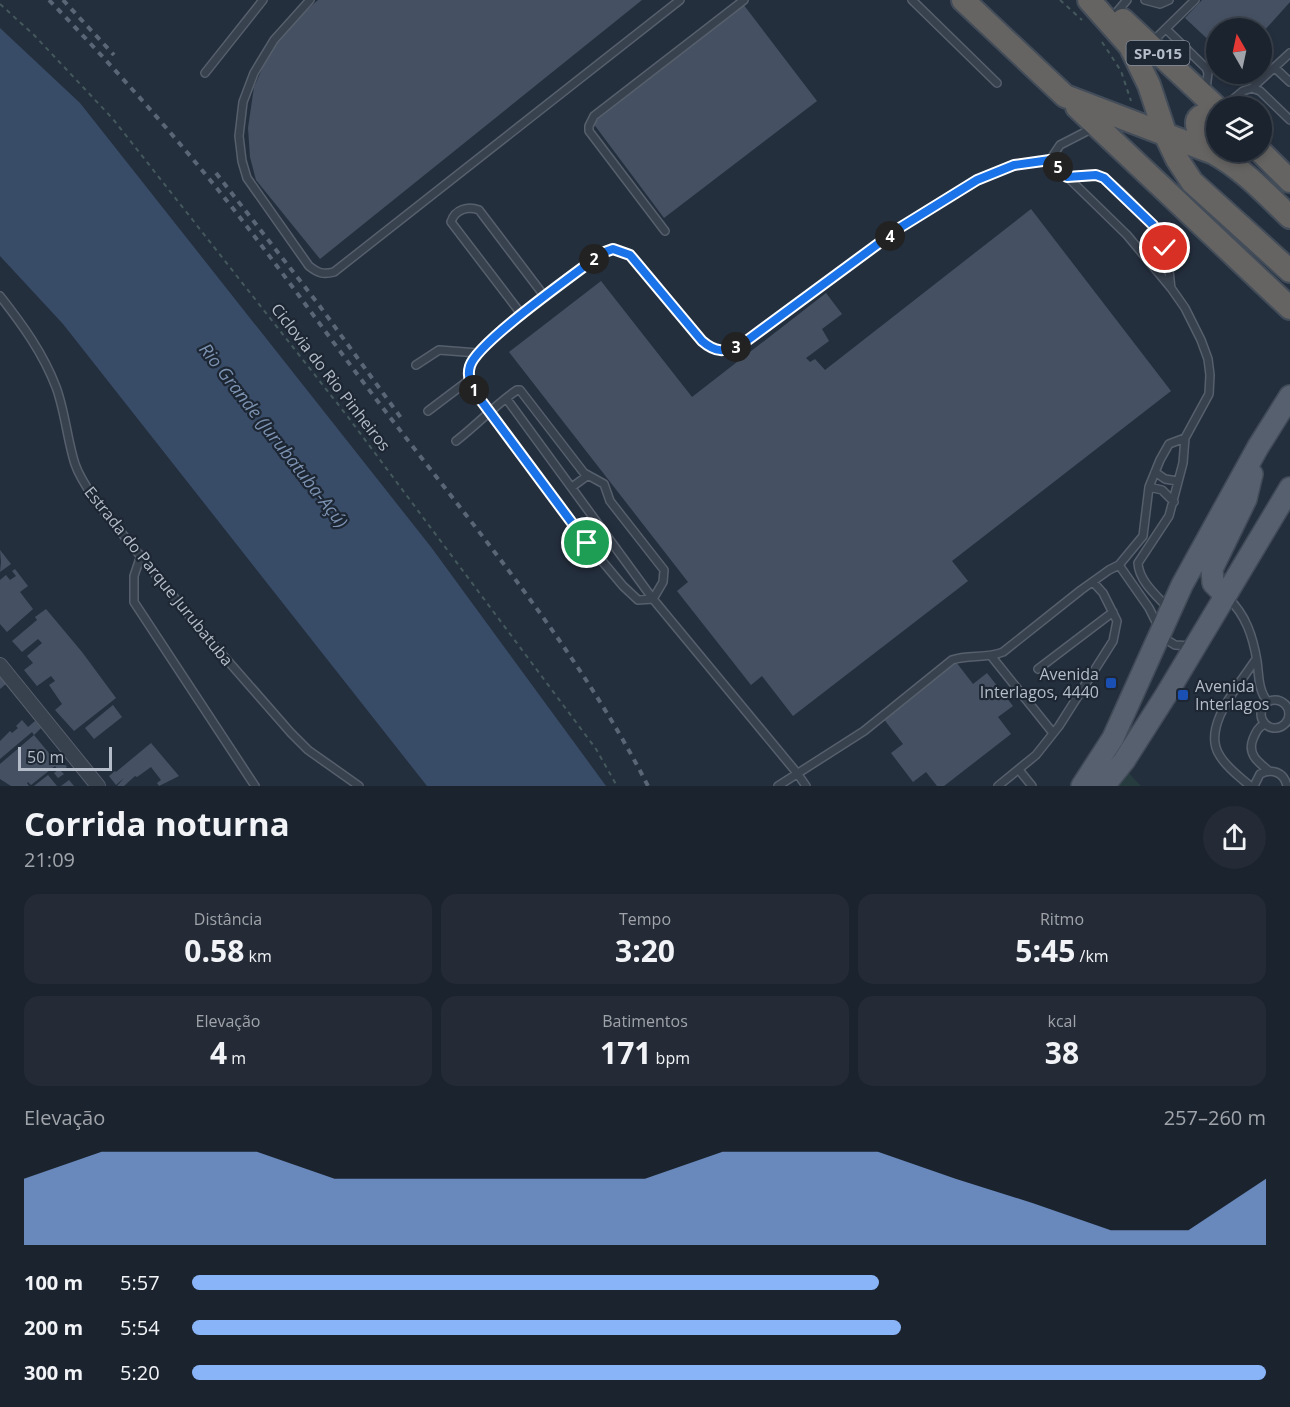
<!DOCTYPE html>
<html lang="pt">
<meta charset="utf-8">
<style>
body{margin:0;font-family:"Open Sans",sans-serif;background:#242b36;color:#f1f3f6;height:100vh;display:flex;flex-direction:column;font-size:22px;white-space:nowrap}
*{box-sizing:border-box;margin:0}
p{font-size:20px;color:#a0a4aa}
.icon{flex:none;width:33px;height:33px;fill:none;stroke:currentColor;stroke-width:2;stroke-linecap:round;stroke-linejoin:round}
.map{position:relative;height:786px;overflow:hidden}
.panel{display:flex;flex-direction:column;background:#1b232e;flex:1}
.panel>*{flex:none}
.needle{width:39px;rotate:351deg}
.tools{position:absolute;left:1206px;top:18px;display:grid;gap:12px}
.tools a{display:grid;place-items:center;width:66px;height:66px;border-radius:50%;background:#1b232e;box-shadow:0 3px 9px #0003,0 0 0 2px #39404a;font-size:30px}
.scale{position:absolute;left:18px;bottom:15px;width:94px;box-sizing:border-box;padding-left:6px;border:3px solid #b4bcc9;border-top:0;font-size:16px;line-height:21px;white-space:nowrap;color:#b4bcc9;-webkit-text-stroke:4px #1d2633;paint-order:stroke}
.pin{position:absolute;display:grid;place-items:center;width:51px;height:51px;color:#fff;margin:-26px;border:3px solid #fff;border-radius:50%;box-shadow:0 2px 6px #0007}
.km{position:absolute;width:30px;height:30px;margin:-15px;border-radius:50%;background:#222;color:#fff;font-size:16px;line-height:30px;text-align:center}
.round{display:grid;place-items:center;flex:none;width:63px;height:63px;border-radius:32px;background:#242b36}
.head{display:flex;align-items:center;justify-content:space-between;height:102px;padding:0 24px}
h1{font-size:33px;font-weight:700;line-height:45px}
.figures{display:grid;grid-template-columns:repeat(3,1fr);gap:9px;height:102px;padding:6px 24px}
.figures div{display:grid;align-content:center;border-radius:15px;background:#242b36;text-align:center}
.figures b{font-size:30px;font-weight:700}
.figures small{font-size:16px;font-weight:400}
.figures p{font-size:16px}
.chart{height:168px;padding:12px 24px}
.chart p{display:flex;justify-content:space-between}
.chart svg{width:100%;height:108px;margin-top:6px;fill:#8ab4f8;opacity:.7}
ul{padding:0 24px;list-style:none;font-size:20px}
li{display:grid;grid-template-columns:96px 72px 1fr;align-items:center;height:45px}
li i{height:15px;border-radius:8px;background:#8ab4f8}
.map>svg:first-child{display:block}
</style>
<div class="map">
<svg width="1290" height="786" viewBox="0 0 1290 786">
<rect width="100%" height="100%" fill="#242f3e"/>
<path fill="#263c3f" d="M1126,770L1141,786H1113Z"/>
<path fill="#394c67" d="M0,28L80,103L431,547L606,786H427L63,324L0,256Z"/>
<path fill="#455162" d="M318,0H642L320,259L256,180L250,157L248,128L254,87L270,51L295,21Z
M1202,0H1290V2L1262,33V28H1216V47L1185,18Z
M743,4L817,101L664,218L593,123Z
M1031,209L1171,391L952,561L968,581L793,716L762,676L751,685L677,591L688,582L509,352L601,281L692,397L826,293L842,314L822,329L829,341L806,358L810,362L815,359L825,370Z
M0,550L11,564L0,572L1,562Z
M15,569L28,586L20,592L33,609L7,632L0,624V580L6,575L10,580L16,576L12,571Z
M46,609L82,652L116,698L74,731L55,710L62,704L49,685L55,681L51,676L37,686L24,670L33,663L27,656L42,643L38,639L22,652L12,641L37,620L35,617Z
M956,662L973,684L987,673L1013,706L998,717L1011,734L944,786H937L926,772L913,782L891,753L903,744L883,718Z
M0,677L6,684L0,689Z
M113,705L122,717L94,739L85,728Z
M22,720L28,727L35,721L41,728L34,735L32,732L0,759V741L10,731L12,733L18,728L16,726Z
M34,735L58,764L62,761L67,767L61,771L64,774L58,778L54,773L58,770L55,766L31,785L28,782L27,783L29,786H11L0,779V764Z
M151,743L179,776L159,786L157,783L161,780L151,767L137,777L135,776L124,786H117L124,778L116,785L109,776L115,771L116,772Z
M48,775L57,786H34Z
M69,780L74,786H61Z"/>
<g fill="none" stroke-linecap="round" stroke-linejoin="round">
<defs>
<path id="service" d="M310,0L274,40L254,73L243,102L239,136L242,161L247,178L309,266C318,273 323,275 334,272L680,0
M912,0L997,83
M1145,0L1160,4L1169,0
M1116,13L1127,0
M1166,29L1206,68L1208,73L1206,90
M1151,43L1195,0
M1275,68L1290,82
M205,73L263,0
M1252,88L1260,91L1290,120
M1225,106L1243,91L1252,88L1290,53
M1050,160L1127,235L1171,288L1185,308L1201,340L1208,359L1210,375L1209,394L1185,438L1183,463L1169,516L1138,563C1139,581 1156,595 1168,608
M1067,177C1076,176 1086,174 1095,175C1112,177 1159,230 1165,246C1169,259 1169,275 1171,288
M665,231L589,131V126L594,116L744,0
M0,296C22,324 43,353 56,387C65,411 67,439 75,464C80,479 90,492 98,504L200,629L291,733L308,750L359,786
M522,315L451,222C455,209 468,206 479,210L545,297
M416,365L439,350L478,353
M428,411L469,380
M1185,438L1169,444L1160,460L1149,487L1143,536L1119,565L1149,608L1161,632L1167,640L1175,645L1192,646
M456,441C478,424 495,405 517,390H520L584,473L604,484L610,501L664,570L663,582L653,599L506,398
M1155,472L1165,479L1177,481
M572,487L587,476
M1149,487L1162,490L1174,502
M141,555L134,576V602L255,786
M1228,598C1246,615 1253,637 1257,661C1259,675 1258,691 1268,702
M992,657L1053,733
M1038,669L1113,612
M1261 714a14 14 0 1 1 28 0a14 14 0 1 1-28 0Z
M1265,724C1258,727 1256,732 1253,739C1247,754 1258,762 1269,771
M1019,770L1032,786
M778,786L864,731L952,660C968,654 986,659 1003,652L1081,590L1109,570L1119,565
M806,786L797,773L653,599L638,600L623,586L587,543L473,388C469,381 467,375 470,366C476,343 578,271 602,253L613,249L630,255L702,341C716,353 724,352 741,345L901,227L977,180L1015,165L1050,160L1060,145L1093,128
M998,786L1036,755L1059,726L1113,641L1117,621L1103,593L1093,582
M1250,786C1240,777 1227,768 1220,756C1200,727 1241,683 1256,659
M1254,786L1260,774C1272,768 1284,772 1287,786"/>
<path id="minor" d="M0,665L98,786"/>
<path id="primary" d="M1225,595L1213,583L1212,569L1246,499L1252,474
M1082,786L1113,738L1182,585L1258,447L1290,396
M1104,786L1124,761L1166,695L1290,488"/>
<path id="trunk" d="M963,0L1065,96L1214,153C1243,169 1266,194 1290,217
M1089,0L1130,46L1149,85L1166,136L1177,159L1192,182L1290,271
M1123,20L1216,107
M1077,107L1290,308
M1261,152L1290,181
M1214,153C1203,140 1181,112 1216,114"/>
</defs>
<use href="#service" stroke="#565f6c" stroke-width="10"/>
<use href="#minor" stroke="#565f6c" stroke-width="16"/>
<use href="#primary" stroke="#414a57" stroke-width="24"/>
<use href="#trunk" stroke="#434c59" stroke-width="26"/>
<path stroke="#44595c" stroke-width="2" stroke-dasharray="4.5 4.5" stroke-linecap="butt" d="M1060,0L1082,20
M0,4L34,35L113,119L348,417L596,749L617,786
M1102,42L1121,71L1131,101"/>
<use href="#service" stroke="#38414e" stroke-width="7"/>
<use href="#minor" stroke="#38414e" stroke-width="14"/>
<use href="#primary" stroke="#56606e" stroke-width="21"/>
<use href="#trunk" stroke="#656462" stroke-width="22"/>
<path stroke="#5a6575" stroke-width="4" stroke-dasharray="6 6" stroke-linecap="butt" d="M49,0C107,60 162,121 215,186C274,259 328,337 386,412C478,532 579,651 648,786
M63,0L114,55
M216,173L319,305L404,422"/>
</g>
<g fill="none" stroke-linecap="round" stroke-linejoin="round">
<defs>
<path id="route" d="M587,543L480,399C473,389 466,379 470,366C477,342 578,272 602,253L613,249L630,255L702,341C716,353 724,352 741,345L901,227L977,180L1014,165L1050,160L1067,177L1096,175L1104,178L1153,225L1165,248"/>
</defs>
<use href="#route" stroke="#fff" stroke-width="12"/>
<use href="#route" stroke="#1a73e8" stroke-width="8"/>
</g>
<g fill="#1a4fb4" stroke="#1d2633" stroke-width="2">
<rect x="1105" y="677" width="12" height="12" rx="3"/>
<rect x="1177" y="689" width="12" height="12" rx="3"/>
</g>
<g text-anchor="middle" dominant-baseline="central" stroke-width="4.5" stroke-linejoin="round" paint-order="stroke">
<rect fill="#1d2633" stroke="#878f9c" stroke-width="1.5" x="1126.5" y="41" width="63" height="24" rx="4.5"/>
<g font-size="15" font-weight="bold" fill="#b4bcc9">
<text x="1158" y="53">SP-015</text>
</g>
<g font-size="16" fill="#b4bcc9" stroke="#1d2633">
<text transform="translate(331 377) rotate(52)">Ciclovia do Rio Pinheiros</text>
<text transform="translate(159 576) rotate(51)">Estrada do Parque Jurubatuba</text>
</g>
<g font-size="16" fill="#b4bcc9" stroke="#1d2633" text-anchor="end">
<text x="1099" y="674">Avenida<tspan x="1099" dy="18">Interlagos, 4440</tspan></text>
<text x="1195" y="686" text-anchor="start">Avenida<tspan x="1195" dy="18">Interlagos</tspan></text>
</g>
<g font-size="18" font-style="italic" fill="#7c92b1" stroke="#1d2633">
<text transform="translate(274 435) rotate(52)">Rio Grande (Jurubatuba-Açú)</text>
</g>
</g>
</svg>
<div class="tools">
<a><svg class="needle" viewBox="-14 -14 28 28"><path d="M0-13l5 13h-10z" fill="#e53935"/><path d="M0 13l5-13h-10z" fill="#a0a4aa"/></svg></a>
<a><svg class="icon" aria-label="layers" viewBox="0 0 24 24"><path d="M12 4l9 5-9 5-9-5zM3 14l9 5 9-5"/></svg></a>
</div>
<div class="scale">50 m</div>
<div class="pin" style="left:587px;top:543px;background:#1e9e55"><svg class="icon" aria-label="arrive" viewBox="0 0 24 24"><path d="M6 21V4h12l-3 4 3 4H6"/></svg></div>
<div class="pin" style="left:1165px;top:248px;background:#d93025"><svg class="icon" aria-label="check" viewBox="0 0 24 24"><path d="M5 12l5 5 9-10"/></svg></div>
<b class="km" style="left:474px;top:390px">1</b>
<b class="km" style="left:594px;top:259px">2</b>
<b class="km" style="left:736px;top:347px">3</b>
<b class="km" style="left:890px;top:236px">4</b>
<b class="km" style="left:1058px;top:167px">5</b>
</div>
<section class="panel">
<div class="head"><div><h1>Corrida noturna</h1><p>21:09</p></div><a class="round"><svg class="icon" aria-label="share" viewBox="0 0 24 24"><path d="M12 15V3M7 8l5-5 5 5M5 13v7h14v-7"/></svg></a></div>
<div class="figures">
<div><p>Distância</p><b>0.58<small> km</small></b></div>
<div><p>Tempo</p><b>3:20</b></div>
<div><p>Ritmo</p><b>5:45<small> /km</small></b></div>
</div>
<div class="figures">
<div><p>Elevação</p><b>4<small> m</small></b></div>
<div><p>Batimentos</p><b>171<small> bpm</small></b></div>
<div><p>kcal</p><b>38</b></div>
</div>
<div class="chart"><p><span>Elevação</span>257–260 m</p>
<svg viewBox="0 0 160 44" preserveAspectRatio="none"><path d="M0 44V17L10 6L20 6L30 6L40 17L50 17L60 17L70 17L80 17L90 6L100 6L110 6L120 17L130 27L140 38L150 38L160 17V44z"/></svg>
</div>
<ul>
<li><b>100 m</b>5:57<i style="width:64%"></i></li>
<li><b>200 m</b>5:54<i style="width:66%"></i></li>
<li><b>300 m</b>5:20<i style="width:100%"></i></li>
</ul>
</section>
